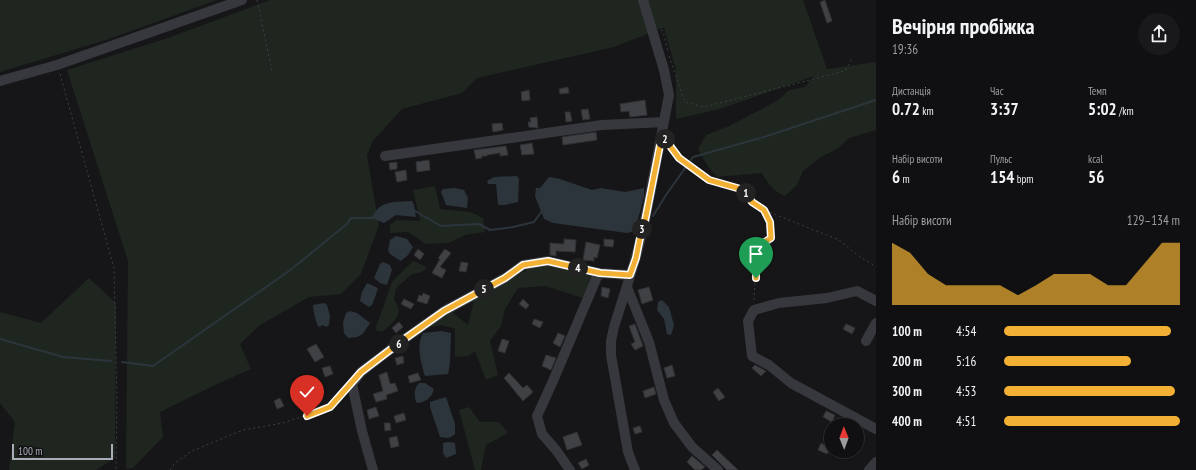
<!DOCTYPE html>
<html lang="uk">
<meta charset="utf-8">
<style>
body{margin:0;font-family:"PT Sans Narrow",sans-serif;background:#19191b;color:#f1f3f6;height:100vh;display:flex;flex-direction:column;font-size:15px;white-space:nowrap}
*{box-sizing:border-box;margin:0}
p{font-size:13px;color:#9c9d9f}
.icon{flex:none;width:22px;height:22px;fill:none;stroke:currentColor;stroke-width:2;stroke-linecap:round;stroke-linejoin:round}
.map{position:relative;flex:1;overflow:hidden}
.details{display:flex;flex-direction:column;background:#101012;width:320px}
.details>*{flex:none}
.needle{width:26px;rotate:359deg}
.fabs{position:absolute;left:824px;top:418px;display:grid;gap:8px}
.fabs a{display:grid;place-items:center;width:40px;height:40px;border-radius:50%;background:#101012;box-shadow:0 1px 3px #0004,0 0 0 1px #303032;font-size:20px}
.scale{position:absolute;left:12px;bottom:10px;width:101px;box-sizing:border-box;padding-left:4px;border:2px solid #a8adb8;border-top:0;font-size:11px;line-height:14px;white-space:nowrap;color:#a8adb8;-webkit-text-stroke:3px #111113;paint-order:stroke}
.pin{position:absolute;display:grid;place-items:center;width:34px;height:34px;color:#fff;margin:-41px -17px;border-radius:50% 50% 50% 0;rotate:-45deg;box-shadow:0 0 4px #0007}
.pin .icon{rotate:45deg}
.km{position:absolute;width:20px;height:20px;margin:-10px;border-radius:50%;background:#222;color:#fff;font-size:11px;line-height:20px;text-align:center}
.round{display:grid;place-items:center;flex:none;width:42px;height:42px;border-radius:21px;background:#19191b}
.head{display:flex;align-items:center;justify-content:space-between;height:68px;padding:0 16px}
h1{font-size:22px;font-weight:700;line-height:30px}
.stats{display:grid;grid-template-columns:repeat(3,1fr);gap:6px;height:68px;padding:4px 16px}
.stats div{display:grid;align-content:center}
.stats b{font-size:17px;font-weight:700}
.stats small{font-size:11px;font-weight:400}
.stats p{font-size:11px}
.chart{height:112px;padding:8px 16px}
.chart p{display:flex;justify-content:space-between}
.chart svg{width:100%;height:72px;margin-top:4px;fill:#f2b134;opacity:.7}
ul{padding:0 16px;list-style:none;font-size:13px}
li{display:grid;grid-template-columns:64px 48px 1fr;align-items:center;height:30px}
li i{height:10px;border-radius:5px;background:#f2b134}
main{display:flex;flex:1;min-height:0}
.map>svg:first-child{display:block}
</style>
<main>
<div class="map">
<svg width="876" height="470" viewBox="0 0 876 470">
<rect width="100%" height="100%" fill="#161618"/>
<path fill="#1e261f" d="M0,0H217L109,39L0,72Z
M270,0H639L650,33L614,47L477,78L462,93L402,109L372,142L367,156L379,225L361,274L341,294L309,297L260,325L240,344L251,369L215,385L160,412L163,437L133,468L126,469L128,261L67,70L168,38Z
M643,0H803L827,69L876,62V130L849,138L837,149L821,157L803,171L797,185L785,196C773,191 768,184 762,173L717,177L707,165L698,149L706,135L727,127L760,110L778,100L789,90L805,87L814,76L720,109L676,119V70L664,28L653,31Z
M435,186L440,209L471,212L483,218L485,232L465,235L449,243L426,244L408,232L390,233V225L397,220L420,221L413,190Z
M413,261L427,267L422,272L412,274L396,288L394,300C406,313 392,324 382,332L375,330L392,282Z
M549,264L592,276L583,298L545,286L518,288L505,309L501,326L490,341L498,375L486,380L475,351L469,356L455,357V329L442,325L424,328L452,312L468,325L474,300L529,269Z
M89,278L116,303L115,458L96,470H9L15,422L0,403V312L41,323Z
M469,407L480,422H499L508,433L486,445L481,470H475L459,410Z"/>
<path fill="#2c353c" d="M517,176L519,179L518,202L505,205H498L496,184H488L487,181L494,177Z
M549,177L560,179L592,190L601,188L625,192L644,188V196L635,231L627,233L553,223L544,219L535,196L536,188H540Z
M455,188L464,190L468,198L467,208L446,205L441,192L443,189Z
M412,201L414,205L416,217L396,215L384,223L372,218C379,200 395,202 412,201Z
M396,236L407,239L413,247L408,255L401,261L390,254L388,250L390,240Z
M383,262L390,265L392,270L387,285L380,283L374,278L380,264Z
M367,283L376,287L378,289L372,305L369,307L360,301L362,292Z
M662,300L669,307L674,325L671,335L667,334L664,319L657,310L658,302Z
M324,303L327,305L330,316L329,325L326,327L323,325L319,327C316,324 313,310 313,305Z
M350,311L357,313L370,323C362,335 363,337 348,338L344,333L343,322L346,313Z
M442,331L451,333L450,363L448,374L425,376C421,363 416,345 423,333Z
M419,383H425L434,389C432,397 426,402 418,403L416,402C414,395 414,388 419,383Z
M446,397L455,424V434C450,439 447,438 440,437L430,407V402Z
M448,442L455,443L456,454L446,458L443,453V443Z"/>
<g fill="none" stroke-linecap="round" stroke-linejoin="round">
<path stroke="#2c353c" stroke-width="2" d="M413,211H415L441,226L479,224L490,230L513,227L534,222L542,211
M653,216L666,195L693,157L764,137L876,100
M0,339L63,357L111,361
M122,362L153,366L289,271L347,224L351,218H375"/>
</g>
<path fill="#404145" stroke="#303034" d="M825,0L832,21L827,23L820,2Z
M568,87L569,93L560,94L559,89Z
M529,90L530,100L522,101L521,92Z
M645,100L647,115L630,117L629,111L621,112L620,104Z
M588,109L590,119L583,120L581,110Z
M565,112H570L572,121L566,122Z
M537,117L538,128L529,127L528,122H531L530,118Z
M502,123L503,130L493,132L492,124Z
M596,132L597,140L563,145L562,137Z
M532,143L534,154L522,155L520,145Z
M506,146L508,155L500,156V153L487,155V156H482V158L476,159L474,150Z
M429,160L430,170L417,172L416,162Z
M397,162V169L390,170L389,163Z
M406,170L407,180L397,182L395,172Z
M564,239L576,240L575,252L556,251V256L550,255V243L564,244Z
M604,239L614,240L613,247L604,246Z
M586,242L600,245L597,258L594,257V261L583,260Z
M418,249L424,254L420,260L414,255Z
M445,249L451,253L440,267L446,270L442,278L432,273L440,259L438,258Z
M461,262L468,263L466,272L459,271Z
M602,287L610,289L608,298L601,296Z
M649,287L653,300L642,304L638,290Z
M423,293L430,296L427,304L417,301L419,295L422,296Z
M404,299L414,304L411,309L401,304Z
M523,299L529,305L526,309L519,304Z
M534,319L543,322L540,328L532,324Z
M399,322L403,327L396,333L392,328Z
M635,324L643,346L635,350L631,344L635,342L629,326Z
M846,324L855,328L852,334L843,329Z
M558,333L565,336L560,347L553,343Z
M502,339L509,341L505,353L498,351Z
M316,344L324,357L315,362L307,349Z
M546,355L556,358L551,370L542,366Z
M403,356L404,363L397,365L395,358Z
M672,365L675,376L667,378L664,368Z
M755,365L766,371L761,376L752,368Z
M330,366L333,374L325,377L322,368Z
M387,372L390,384L395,383L398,391L386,395L387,399L376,402L373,394L383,391L379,375Z
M418,373L421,380L410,383L408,376Z
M509,373L523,388L527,385L533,392L523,401L504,378Z
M654,387L656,394L645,398L643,391Z
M718,388L725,397L719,401L713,392Z
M280,398L284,406L277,409L274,401Z
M376,407L379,416L369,419L367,410Z
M826,411L835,415L832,422L823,417Z
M404,413L406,420L396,423L394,416Z
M384,423H390L391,430L385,431Z
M640,426L642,432L635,434L633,428Z
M577,432L582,445L567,450L563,437Z
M397,436L399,446L391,448L389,438Z
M821,443L831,448L827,454L818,450Z
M717,450L738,470H727L712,455Z
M692,456L705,467L701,470H695L687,462Z
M586,459L589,465L582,469L578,463Z"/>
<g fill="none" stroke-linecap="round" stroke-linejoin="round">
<path stroke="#3d3f44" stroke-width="1" stroke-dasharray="2 3" stroke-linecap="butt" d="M257,0L272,71
M661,30L663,31L668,51
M669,56L685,102L704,107L845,71L852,59
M60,74L114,268L117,399L116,470
M669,145L679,158L709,180L744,190L752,202L764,210L839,240L856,254L876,267
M754,300L756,259L759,246L771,238L770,222L765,210
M170,470L175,463L192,451L243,430L283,423L330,407L345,391"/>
<path stroke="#37383d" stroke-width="10" d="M0,81L57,65L242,0
M385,156L602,125L664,122
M627,287L649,342L664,400L674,423L692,447L718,470
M876,301L857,291L827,298L779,303L754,310L748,321L752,356L769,365L791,383L876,429
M866,341L876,323
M373,470L362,431L352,384L361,372L403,340L444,311L505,278L523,265L548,261L600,273L630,275
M570,470L556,450L542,434L537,416L553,381L596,279L600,273
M635,470L628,452L611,355V341L614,327L636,257L645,221L669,95L664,70L643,0
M869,470L876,462"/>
</g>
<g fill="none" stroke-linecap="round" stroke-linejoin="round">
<defs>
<path id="route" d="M307,416L330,407L361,372L403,340L444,311L505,278L523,265L548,261L600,273L630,275L636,258L640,238L645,221L662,135L679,158L709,180L744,190L752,202L764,210L770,222L771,238L759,246L756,259V278"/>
</defs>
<use href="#route" stroke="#fff" stroke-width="8"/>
<use href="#route" stroke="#f2b134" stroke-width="5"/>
</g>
</svg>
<div class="fabs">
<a><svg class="needle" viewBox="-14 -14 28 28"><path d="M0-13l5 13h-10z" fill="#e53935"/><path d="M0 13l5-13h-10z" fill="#9c9d9f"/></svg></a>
</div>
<div class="scale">100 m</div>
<div class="pin" style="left:756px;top:278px;background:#1e9e55"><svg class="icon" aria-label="arrive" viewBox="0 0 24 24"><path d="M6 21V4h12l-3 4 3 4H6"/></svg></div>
<div class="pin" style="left:307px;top:416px;background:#d93025"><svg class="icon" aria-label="check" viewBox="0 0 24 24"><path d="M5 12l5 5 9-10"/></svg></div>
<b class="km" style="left:746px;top:193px">1</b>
<b class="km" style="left:665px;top:139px">2</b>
<b class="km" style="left:642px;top:229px">3</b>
<b class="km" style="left:578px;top:268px">4</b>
<b class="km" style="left:484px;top:289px">5</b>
<b class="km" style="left:399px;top:344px">6</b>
</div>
<section class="details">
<div class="head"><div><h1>Вечірня пробіжка</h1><p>19:36</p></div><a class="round"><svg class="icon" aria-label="share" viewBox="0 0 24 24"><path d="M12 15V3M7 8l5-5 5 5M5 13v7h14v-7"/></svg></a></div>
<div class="stats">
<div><p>Дистанція</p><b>0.72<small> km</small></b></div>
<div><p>Час</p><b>3:37</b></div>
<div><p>Темп</p><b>5:02<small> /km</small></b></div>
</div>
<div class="stats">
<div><p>Набір висоти</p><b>6<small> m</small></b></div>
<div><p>Пульс</p><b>154<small> bpm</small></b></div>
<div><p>kcal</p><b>56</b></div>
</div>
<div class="chart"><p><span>Набір висоти</span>129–134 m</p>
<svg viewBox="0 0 160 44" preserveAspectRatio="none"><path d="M0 44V6L10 12L20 25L30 32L40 32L50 32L60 32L70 38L80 32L90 25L100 25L110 25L120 32L130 32L140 19L150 6L160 6V44z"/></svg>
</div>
<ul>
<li><b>100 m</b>4:54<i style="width:95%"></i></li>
<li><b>200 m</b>5:16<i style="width:72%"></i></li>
<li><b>300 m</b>4:53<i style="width:97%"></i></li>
<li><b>400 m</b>4:51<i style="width:100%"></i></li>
</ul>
</section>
</main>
